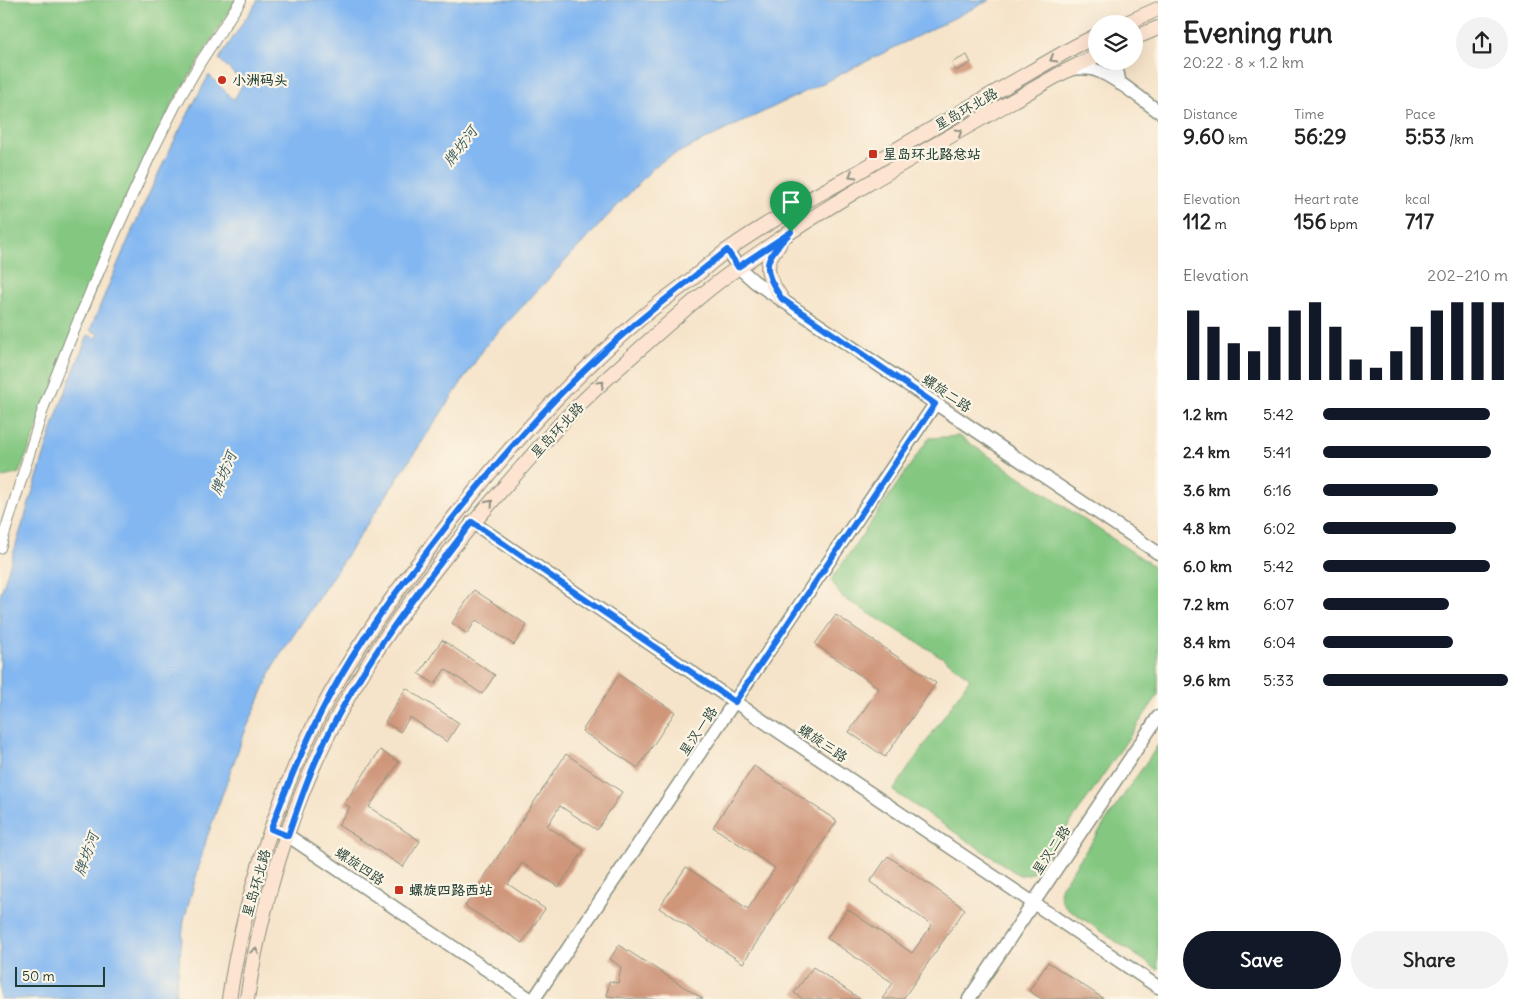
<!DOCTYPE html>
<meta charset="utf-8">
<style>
body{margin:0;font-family:Delius,"LXGW WenKai TC",sans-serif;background:#f2f2f2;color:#222;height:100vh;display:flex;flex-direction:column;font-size:19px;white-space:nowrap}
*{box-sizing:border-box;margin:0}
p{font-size:16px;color:#767676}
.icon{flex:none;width:28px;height:28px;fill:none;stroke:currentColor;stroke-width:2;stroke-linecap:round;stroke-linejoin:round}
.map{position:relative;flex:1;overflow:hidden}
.panel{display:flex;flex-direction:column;background:#fff;width:375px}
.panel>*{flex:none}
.fabs{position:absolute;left:1088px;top:15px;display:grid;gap:10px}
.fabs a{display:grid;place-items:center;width:55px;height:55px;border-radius:50%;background:#fff;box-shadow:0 5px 20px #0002;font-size:25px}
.scale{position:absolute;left:15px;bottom:12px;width:90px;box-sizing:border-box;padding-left:5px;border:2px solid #1f3d34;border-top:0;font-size:14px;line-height:18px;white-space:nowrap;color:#1f3d34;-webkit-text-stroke:4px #fcf5e5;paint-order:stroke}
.pin{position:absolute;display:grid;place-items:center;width:42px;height:42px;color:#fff;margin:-51px -21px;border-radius:50% 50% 50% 0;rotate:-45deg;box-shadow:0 0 5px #0007}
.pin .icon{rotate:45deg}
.round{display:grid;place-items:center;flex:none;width:52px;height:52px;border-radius:26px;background:#f2f2f2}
.head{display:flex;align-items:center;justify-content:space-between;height:85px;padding:0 25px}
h1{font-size:28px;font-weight:700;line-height:38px}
.metrics{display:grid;grid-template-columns:repeat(3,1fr);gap:8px;height:85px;padding:5px 25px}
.metrics div{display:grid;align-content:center}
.metrics b{font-size:21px;font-weight:700}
.metrics small{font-size:14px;font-weight:400}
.metrics p{font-size:14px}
.chart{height:140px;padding:10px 25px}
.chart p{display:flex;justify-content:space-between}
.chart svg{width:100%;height:90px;margin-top:5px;stroke:#111827;stroke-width:6}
.cta{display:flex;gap:10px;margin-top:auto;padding:10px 25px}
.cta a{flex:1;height:58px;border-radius:30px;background:#111827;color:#fff;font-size:20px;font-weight:700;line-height:58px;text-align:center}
.cta a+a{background:#f2f2f2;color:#222}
ul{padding:0 25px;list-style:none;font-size:16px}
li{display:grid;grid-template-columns:80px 60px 1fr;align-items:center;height:38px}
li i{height:12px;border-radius:6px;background:#111827}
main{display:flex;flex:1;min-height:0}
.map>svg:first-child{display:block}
</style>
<main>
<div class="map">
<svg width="1158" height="999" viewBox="0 0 1158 999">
<rect width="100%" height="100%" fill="#fcf5e5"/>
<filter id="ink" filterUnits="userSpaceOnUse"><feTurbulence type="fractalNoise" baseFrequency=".02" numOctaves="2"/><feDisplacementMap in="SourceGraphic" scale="10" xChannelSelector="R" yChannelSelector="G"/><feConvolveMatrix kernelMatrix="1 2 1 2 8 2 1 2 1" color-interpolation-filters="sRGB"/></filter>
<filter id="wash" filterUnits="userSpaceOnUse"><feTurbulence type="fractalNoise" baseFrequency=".0096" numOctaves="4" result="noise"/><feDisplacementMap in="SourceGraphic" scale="20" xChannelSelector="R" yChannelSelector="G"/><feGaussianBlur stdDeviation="1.12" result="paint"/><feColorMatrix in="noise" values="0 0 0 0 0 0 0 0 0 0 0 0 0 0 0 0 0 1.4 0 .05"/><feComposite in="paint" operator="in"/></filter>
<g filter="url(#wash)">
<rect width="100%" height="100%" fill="#f6e4ca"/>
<path fill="#83c781" stroke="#51825a" d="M0,0H236L172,104L19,473L0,478Z
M959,436L1158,569V695L1039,869C1032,874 1027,875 1019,875L893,791L970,678L945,659L842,597L831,580L929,438Z
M1158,745V970L1067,908C1060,901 1058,893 1063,884Z"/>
<path fill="#83b7f1" stroke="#517a92" d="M258,0H990L813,88L665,159L654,167L487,344L275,663L244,734L207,837L184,920L175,999H0V596L58,411L88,335L96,338L99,334L90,330C126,243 163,157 209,75L234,100L243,83L219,59Z"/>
<g id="blocks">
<path fill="#cf967a" d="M967,55L971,63L956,71L951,63Z
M474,590L527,625L514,645L476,620L467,634L452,623Z
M836,615L936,683L885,757L849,732L879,688L815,644Z
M442,640L495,675L482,694L445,669L435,684L419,674Z
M619,675L675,712L638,768L582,731Z
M406,688L459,723L447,742L410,717L400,732L385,722Z
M380,750L399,762L369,807L420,841L403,867L338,825L350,807L344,804Z
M566,754L622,792L597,830L560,806L547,826L584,850L559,887L522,863L508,884L545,909L522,943L465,906Z
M754,766L837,821L743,963L659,908L686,867L748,909L775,868L713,827Z
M888,856L965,909L903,999H882L893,983L827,938L847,909L912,953L932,925L870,882Z
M619,945L703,999H636L607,996L609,981L618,983L621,967L610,959Z
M1048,962L1104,999H1042L1029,991Z
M813,967L860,999H803L794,993Z"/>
</g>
</g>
<g filter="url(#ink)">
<use href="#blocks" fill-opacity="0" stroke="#8a907f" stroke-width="1"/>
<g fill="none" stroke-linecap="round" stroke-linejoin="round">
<defs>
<path id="minor" d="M0,548L44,406L71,338L113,238L150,156L175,106L201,61L241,0"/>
<path id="tertiary" d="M1115,61L1120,84
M1070,69C1079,68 1089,67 1098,71C1117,78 1141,99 1158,111
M727,250L738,267L755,282L1158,553
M472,522L735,702L1158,987
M271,829L287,835L530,999
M534,999L935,404
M969,999L1158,717"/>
<path id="secondary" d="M1124,24L1158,9
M1134,38L1158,28
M779,245C760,264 769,280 782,299
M229,999C244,897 281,782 332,691C369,626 415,566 462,507C516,439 575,375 640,319C657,304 675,292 693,278C705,268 716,258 729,249C769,221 812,198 855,174C927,131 1001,89 1074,47L1096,36
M247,999C264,885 303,767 365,669C410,596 466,530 522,467C538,449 553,431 570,414C598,385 629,359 659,332C685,309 711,286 739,267C840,195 950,137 1058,75L1096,56"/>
</defs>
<use href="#minor" stroke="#8a907f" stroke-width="12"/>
<use href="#tertiary" stroke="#8a907f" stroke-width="15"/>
<use href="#secondary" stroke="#8a907f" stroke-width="16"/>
<use href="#minor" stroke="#fff" stroke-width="10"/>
<use href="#tertiary" stroke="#fff" stroke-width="12"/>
<use href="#secondary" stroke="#fde4d1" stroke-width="14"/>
</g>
<defs><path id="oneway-chevron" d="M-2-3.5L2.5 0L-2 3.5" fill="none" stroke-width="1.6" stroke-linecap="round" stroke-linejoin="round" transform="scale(1.25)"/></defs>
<g stroke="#8e9082">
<use href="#oneway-chevron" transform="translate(1053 59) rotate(150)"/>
<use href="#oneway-chevron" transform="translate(959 132) rotate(-30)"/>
<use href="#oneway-chevron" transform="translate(852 175) rotate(150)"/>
<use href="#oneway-chevron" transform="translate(601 384) rotate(-43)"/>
<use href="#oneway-chevron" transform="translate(490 503) rotate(-48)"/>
<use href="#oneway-chevron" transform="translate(255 951) rotate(-79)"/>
</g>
</g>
<g fill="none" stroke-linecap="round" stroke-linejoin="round" filter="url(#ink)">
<defs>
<path id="route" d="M791,232C764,260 760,266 782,299L935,404L735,702L472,522C420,589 367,657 329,733C312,766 300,801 288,836L271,829C288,783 307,738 330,695C359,641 395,593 432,545C486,474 544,406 610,346C647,312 688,282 727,250L738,267Z"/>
</defs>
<use href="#route" stroke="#fff" stroke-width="10"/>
<use href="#route" stroke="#1a73e8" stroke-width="6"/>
</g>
<g fill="#c8321e" stroke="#fcf5e5" stroke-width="2">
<circle cx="222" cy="80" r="5"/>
<rect x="868" y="149" width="10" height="10" rx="2.5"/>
<rect x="394" y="885" width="10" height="10" rx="2.5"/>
</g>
<g text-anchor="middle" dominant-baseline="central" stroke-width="4.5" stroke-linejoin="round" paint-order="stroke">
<g font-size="14" font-weight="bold" fill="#1f3d34" stroke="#fcf5e5" text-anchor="start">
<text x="232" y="80">小洲码头</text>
<text x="883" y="154">星岛环北路总站</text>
<text x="409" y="890">螺旋四路西站</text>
</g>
<g font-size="14" fill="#1f3d34" stroke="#fcf5e5">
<text transform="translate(966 109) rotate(-30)">星岛环北路</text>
<text transform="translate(947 393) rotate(34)">螺旋二路</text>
<text transform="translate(557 430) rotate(-47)">星岛环北路</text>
<text transform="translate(698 731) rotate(-56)">星汉一路</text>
<text transform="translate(823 743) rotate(34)">螺旋三路</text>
<text transform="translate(1051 850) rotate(-56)">星汉二路</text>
<text transform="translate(360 866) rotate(34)">螺旋四路</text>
<text transform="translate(256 883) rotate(-74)">星岛环北路</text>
</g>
<g font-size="15" font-style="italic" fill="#385c63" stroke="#fcf5e5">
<text transform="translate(460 146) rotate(-53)">牌坊河</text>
<text transform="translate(223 473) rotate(-68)">牌坊河</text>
<text transform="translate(86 854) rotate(-70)">牌坊河</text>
</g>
</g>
</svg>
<div class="fabs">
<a><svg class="icon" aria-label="layers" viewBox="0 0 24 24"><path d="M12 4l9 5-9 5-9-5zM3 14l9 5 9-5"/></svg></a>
</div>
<div class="scale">50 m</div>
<div class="pin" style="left:791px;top:232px;background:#1e9e55"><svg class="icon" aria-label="arrive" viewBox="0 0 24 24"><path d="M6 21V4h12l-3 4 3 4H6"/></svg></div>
</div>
<section class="panel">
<div class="head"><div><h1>Evening run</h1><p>20:22 · 8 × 1.2 km</p></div><a class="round"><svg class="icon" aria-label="share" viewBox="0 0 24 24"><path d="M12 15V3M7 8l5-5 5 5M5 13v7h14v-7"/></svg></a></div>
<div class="metrics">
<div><p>Distance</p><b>9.60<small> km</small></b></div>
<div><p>Time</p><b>56:29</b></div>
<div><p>Pace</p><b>5:53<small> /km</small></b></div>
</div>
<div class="metrics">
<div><p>Elevation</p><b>112<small> m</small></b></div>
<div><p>Heart rate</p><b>156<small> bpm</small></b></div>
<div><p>kcal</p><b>717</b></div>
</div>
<div class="chart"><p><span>Elevation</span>202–210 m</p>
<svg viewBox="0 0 160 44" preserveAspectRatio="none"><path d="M5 44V10M15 44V18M25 44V26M35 44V30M45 44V18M55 44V10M65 44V6M75 44V18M85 44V34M95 44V38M105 44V30M115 44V18M125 44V10M135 44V6M145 44V6M155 44V6"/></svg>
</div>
<ul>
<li><b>1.2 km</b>5:42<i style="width:90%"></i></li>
<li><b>2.4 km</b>5:41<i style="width:91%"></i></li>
<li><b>3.6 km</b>6:16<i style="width:62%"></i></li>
<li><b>4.8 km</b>6:02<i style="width:72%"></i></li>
<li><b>6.0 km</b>5:42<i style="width:90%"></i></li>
<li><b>7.2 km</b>6:07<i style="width:68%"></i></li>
<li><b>8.4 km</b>6:04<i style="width:70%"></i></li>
<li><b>9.6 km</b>5:33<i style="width:100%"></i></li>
</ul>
<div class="cta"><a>Save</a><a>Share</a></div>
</section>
</main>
